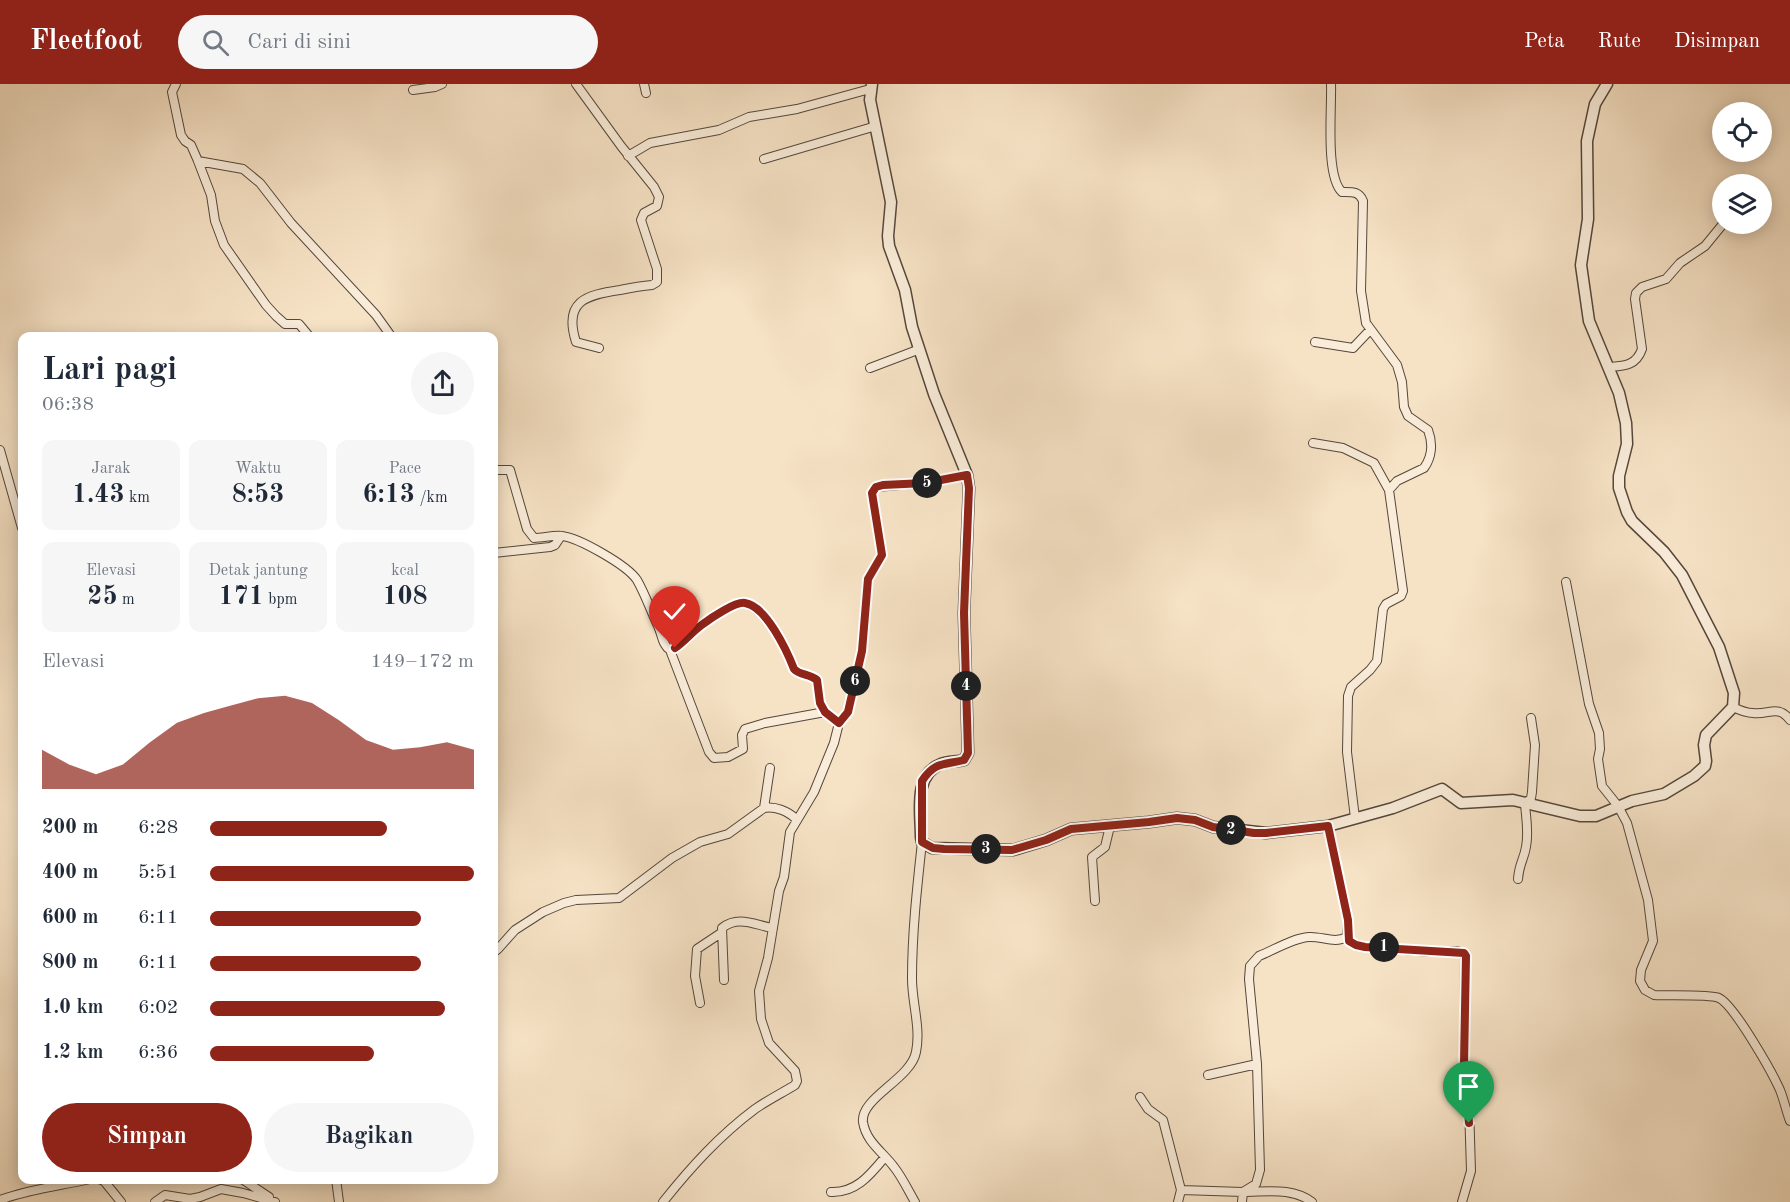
<!DOCTYPE html>
<html lang="id">
<meta charset="utf-8">
<style>
body{margin:0;font-family:"Old Standard TT",serif;background:#f6f6f7;color:#1f2937;height:100vh;display:flex;flex-direction:column;font-size:22px;white-space:nowrap}
*{box-sizing:border-box;margin:0}
p{font-size:20px;color:#747a83}
.icon{flex:none;width:33px;height:33px;fill:none;stroke:currentColor;stroke-width:2;stroke-linecap:round;stroke-linejoin:round}
.map{position:relative;flex:1;overflow:hidden}
.side{position:absolute;left:18px;top:248px;width:480px;height:852px;display:flex;flex-direction:column;background:#fff;border-radius:12px;box-shadow:0 3px 15px #0003}
.side>*{flex:none}
.controls{position:absolute;left:1712px;top:18px;display:grid;gap:12px}
.controls a{display:grid;place-items:center;width:60px;height:60px;border-radius:50%;background:#fff;box-shadow:0 3px 15px #0003;font-size:30px}
.pin{position:absolute;display:grid;place-items:center;width:51px;height:51px;color:#fff;margin:-62px -26px;border-radius:50% 50% 50% 0;rotate:-45deg;box-shadow:0 0 6px #0007}
.pin .icon{rotate:45deg}
.km{position:absolute;width:30px;height:30px;margin:-15px;border-radius:50%;background:#222;color:#fff;font-size:16px;line-height:30px;text-align:center}
.round{display:grid;place-items:center;flex:none;width:63px;height:63px;border-radius:32px;background:#f6f6f7}
.overview{display:flex;align-items:center;justify-content:space-between;height:102px;padding:0 24px}
h1{font-size:33px;font-weight:800;line-height:45px}
.metrics{display:grid;grid-template-columns:repeat(3,1fr);gap:9px;height:102px;padding:6px 24px}
.metrics div{display:grid;align-content:center;border-radius:12px;background:#f6f6f7;text-align:center}
.metrics b{font-size:26px;font-weight:800}
.metrics small{font-size:16px;font-weight:400}
.metrics p{font-size:16px}
.chart{height:168px;padding:12px 24px}
.chart p{display:flex;justify-content:space-between}
.chart svg{width:100%;height:108px;margin-top:6px;fill:#8f2418;opacity:.7}
.cta{display:flex;gap:12px;margin-top:auto;padding:12px 24px}
.cta a{flex:1;height:69px;border-radius:36px;background:#8f2418;color:#fff;font-size:24px;font-weight:800;line-height:69px;text-align:center}
.cta a+a{background:#f6f6f7;color:#1f2937}
ul{padding:0 24px;list-style:none;font-size:20px}
li{display:grid;grid-template-columns:96px 72px 1fr;align-items:center;height:45px}
li i{height:15px;border-radius:8px;background:#8f2418}
header{display:flex;align-items:center;gap:36px;box-sizing:border-box;height:84px;padding:0 30px;background:#8f2418;color:#fff}
header strong{font-size:28px}
nav{display:flex;gap:33px;margin-inline-start:auto;font-size:21px}
.search{width:420px;height:54px;background:#f6f6f7;display:flex;align-items:center;gap:15px;box-sizing:border-box;padding:0 21px;border-radius:33px;color:#747a83;font-size:22px}
.map>svg:first-child{display:block}
</style>
<header>
<strong>Fleetfoot</strong>
<div class="search"><svg class="icon" aria-label="search" viewBox="0 0 24 24"><circle cx="10" cy="10" r="6"/><path d="M15 15l6 6"/></svg>Cari di sini</div>
<nav><a>Peta</a><a>Rute</a><a>Disimpan</a></nav>
</header>
<div class="map">
<svg width="1790" height="1118" viewBox="0 0 1790 1118">
<rect width="100%" height="100%" fill="#f6e2c5"/>
<filter id="stains"><feTurbulence type="fractalNoise" baseFrequency=".00333" numOctaves="4"/><feColorMatrix values="0 0 0 0 .2 0 0 0 0 .09 0 0 0 0 .02 0 0 0 .5 -.17"/></filter>
<radialGradient id="worn" r=".72"><stop offset=".6" stop-color="#630" stop-opacity="0"/><stop offset="1" stop-color="#630" stop-opacity=".3"/></radialGradient>
<g fill="none" stroke-linecap="round" stroke-linejoin="round">
<defs>
<path id="minor" d="M176,0L172,8L181,51L185,57L191,61L198,77L211,111L215,137L224,161L266,221L276,232L285,240H299L309,252
M576,0L621,62L654,103L659,113L657,122L644,129L641,136L657,185V198L652,201C641,202 630,204 620,206C586,211 563,217 576,258L599,264
M644,0L646,9
M1331,0C1332,24 1325,92 1342,108C1352,108 1359,107 1363,117L1361,207L1366,239L1397,281L1402,298L1404,323L1408,332L1428,346C1433,359 1432,373 1424,384L1397,397L1389,406L1403,507L1401,512L1386,520L1383,525L1377,577L1370,586L1351,603L1348,612L1347,668L1355,734
M413,6L435,3L442,0
M628,72L650,59L719,46L749,33L797,25L870,5
M764,75L876,42
M198,77L243,85L260,99L291,139L376,231L391,252
M1315,258L1353,264L1370,246
M1609,283C1624,282 1636,282 1642,265L1635,215L1636,209L1642,203L1666,195L1680,179L1705,162L1723,140
M870,284L920,265
M1313,359L1343,364L1374,379L1389,406
M0,366L22,444
M494,386H510L527,445L534,454C543,454 553,451 562,452C579,454 627,481 637,496C645,510 651,527 658,542C662,550 662,561 670,566C683,561 691,550 701,542C712,532 729,522 743,518C769,527 785,561 794,585C799,591 810,590 817,596L820,619L825,628L839,639
M494,469L550,463L555,461L561,452
M1566,498L1589,620L1599,649L1600,665L1598,675L1602,702L1618,722L1627,739L1648,816L1653,857L1641,886L1640,897L1645,906L1654,911C1668,912 1709,910 1719,914C1734,921 1772,988 1780,1006C1784,1016 1786,1026 1790,1037
M670,566L709,668L714,674L728,673L743,665L742,651L745,645L765,639L825,628
M1733,623C1739,626 1746,629 1753,629C1769,631 1778,620 1790,636
M764,724L770,684
M1518,795C1519,780 1524,775 1526,763C1529,748 1526,734 1525,720L1531,714L1532,708L1535,661L1531,634
M1095,817L1092,773L1105,763L1110,742
M1347,853L1352,859L1365,863L1431,868L1457,867L1464,869L1465,872L1464,980L1469,1022L1471,1087L1462,1118
M494,868L498,865L515,846L543,828L564,819L576,816L619,814L672,774L700,758L728,750L764,724C775,722 788,727 796,735
M724,896L722,844C738,831 755,841 773,844
M700,919L695,892L697,865L721,849
M1208,991L1257,980
M1140,1013L1148,1025L1163,1036L1181,1106L1243,1108L1256,1100L1260,1086L1257,980L1249,895L1250,882L1259,872C1274,866 1293,854 1309,853C1322,852 1334,860 1347,853L1348,836L1328,742
M99,1095L104,1097L121,1118
M242,1095L269,1113
M336,1095L339,1118
M831,1108C856,1109 870,1091 885,1073
M0,1116C29,1105 60,1102 90,1095
M155,1118L165,1111L190,1115L200,1113L221,1105L243,1109L275,1118
M663,1118C691,1083 719,1052 755,1025C768,1016 782,1009 795,1001L797,997L795,987L769,959L761,935L759,907L768,874L779,807L784,793L790,748L814,708L834,659L839,639L848,629L862,567L868,495L882,471L872,409L876,403L925,399L967,391
M915,1118C908,1106 902,1093 894,1083C883,1068 866,1058 863,1038C860,1014 911,995 916,968C921,944 912,919 912,895C912,849 917,804 922,758
M1178,1118L1181,1106
M1242,1118L1243,1108C1267,1108 1292,1103 1312,1118"/>
<path id="tertiary" d="M872,0L870,16L891,118L888,152L889,162L905,206L912,243L934,310L967,391L969,404L964,529L968,669L964,676C956,678 948,677 941,680C913,691 921,728 921,753L922,758L932,764L1013,766L1046,756L1071,745L1149,738L1177,734L1195,736L1213,743L1266,749L1328,742L1393,724L1442,705L1461,719L1513,716L1580,732H1596L1632,717L1664,710L1694,692L1705,682L1706,677L1704,661L1706,651L1733,623L1734,609L1719,563L1682,491L1664,468L1632,437L1627,428L1619,404V392L1627,360L1626,339L1619,309L1589,237L1581,181L1588,135L1587,57L1595,20L1607,0"/>
</defs>
<use href="#minor" stroke="#55473b" stroke-width="10"/>
<use href="#tertiary" stroke="#55473b" stroke-width="13"/>
<use href="#minor" stroke="#f9ecd9" stroke-width="8"/>
<use href="#tertiary" stroke="#f9ecd9" stroke-width="10"/>
</g>
<g fill="none" stroke-linecap="round" stroke-linejoin="round">
<defs>
<path id="route" d="M675,564C685,557 693,547 703,540C711,534 736,517 745,519C766,522 787,567 794,585C799,591 810,590 817,596L820,619L825,628L839,639L848,628L862,567L868,495L882,471L872,409L876,403L883,401L925,399L967,391L969,404L964,529L968,669L964,676C945,681 935,677 922,697V758L933,764L944,765L1012,766L1046,756L1071,745L1149,738L1177,734L1195,736L1213,743L1254,749H1266L1328,742L1348,836L1349,857L1356,861L1365,863L1464,869L1466,872L1464,980L1469,1039"/>
</defs>
<use href="#route" stroke="#fff" stroke-width="12"/>
<use href="#route" stroke="#8f2418" stroke-width="8"/>
</g>
<rect width="100%" height="100%" filter="url(#stains)"/>
<rect width="100%" height="100%" fill="url(#worn)"/>
</svg>
<div class="controls">
<a><svg class="icon" aria-label="locate" viewBox="0 0 24 24"><circle cx="12" cy="12" r="6"/><path d="M12 2v4M12 18v4M2 12h4M18 12h4"/></svg></a>
<a><svg class="icon" aria-label="layers" viewBox="0 0 24 24"><path d="M12 4l9 5-9 5-9-5zM3 14l9 5 9-5"/></svg></a>
</div>
<div class="pin" style="left:1469px;top:1039px;background:#1e9e55"><svg class="icon" aria-label="arrive" viewBox="0 0 24 24"><path d="M6 21V4h12l-3 4 3 4H6"/></svg></div>
<div class="pin" style="left:675px;top:564px;background:#d93025"><svg class="icon" aria-label="check" viewBox="0 0 24 24"><path d="M5 12l5 5 9-10"/></svg></div>
<b class="km" style="left:1384px;top:863px">1</b>
<b class="km" style="left:1231px;top:746px">2</b>
<b class="km" style="left:986px;top:765px">3</b>
<b class="km" style="left:966px;top:602px">4</b>
<b class="km" style="left:927px;top:399px">5</b>
<b class="km" style="left:855px;top:597px">6</b>
<section class="side">
<div class="overview"><div><h1>Lari pagi</h1><p>06:38</p></div><a class="round"><svg class="icon" aria-label="share" viewBox="0 0 24 24"><path d="M12 15V3M7 8l5-5 5 5M5 13v7h14v-7"/></svg></a></div>
<div class="metrics">
<div><p>Jarak</p><b>1.43<small> km</small></b></div>
<div><p>Waktu</p><b>8:53</b></div>
<div><p>Pace</p><b>6:13<small> /km</small></b></div>
</div>
<div class="metrics">
<div><p>Elevasi</p><b>25<small> m</small></b></div>
<div><p>Detak jantung</p><b>171<small> bpm</small></b></div>
<div><p>kcal</p><b>108</b></div>
</div>
<div class="chart"><p><span>Elevasi</span>149–172 m</p>
<svg viewBox="0 0 160 44" preserveAspectRatio="none"><path d="M0 44V28L10 34L20 38L30 34L40 25L50 17L60 13L70 10L80 7L90 6L100 9L110 16L120 24L130 28L140 27L150 25L160 28V44z"/></svg>
</div>
<ul>
<li><b>200 m</b>6:28<i style="width:67%"></i></li>
<li><b>400 m</b>5:51<i style="width:100%"></i></li>
<li><b>600 m</b>6:11<i style="width:80%"></i></li>
<li><b>800 m</b>6:11<i style="width:80%"></i></li>
<li><b>1.0 km</b>6:02<i style="width:89%"></i></li>
<li><b>1.2 km</b>6:36<i style="width:62%"></i></li>
</ul>
<div class="cta"><a>Simpan</a><a>Bagikan</a></div>
</section>
</div>
